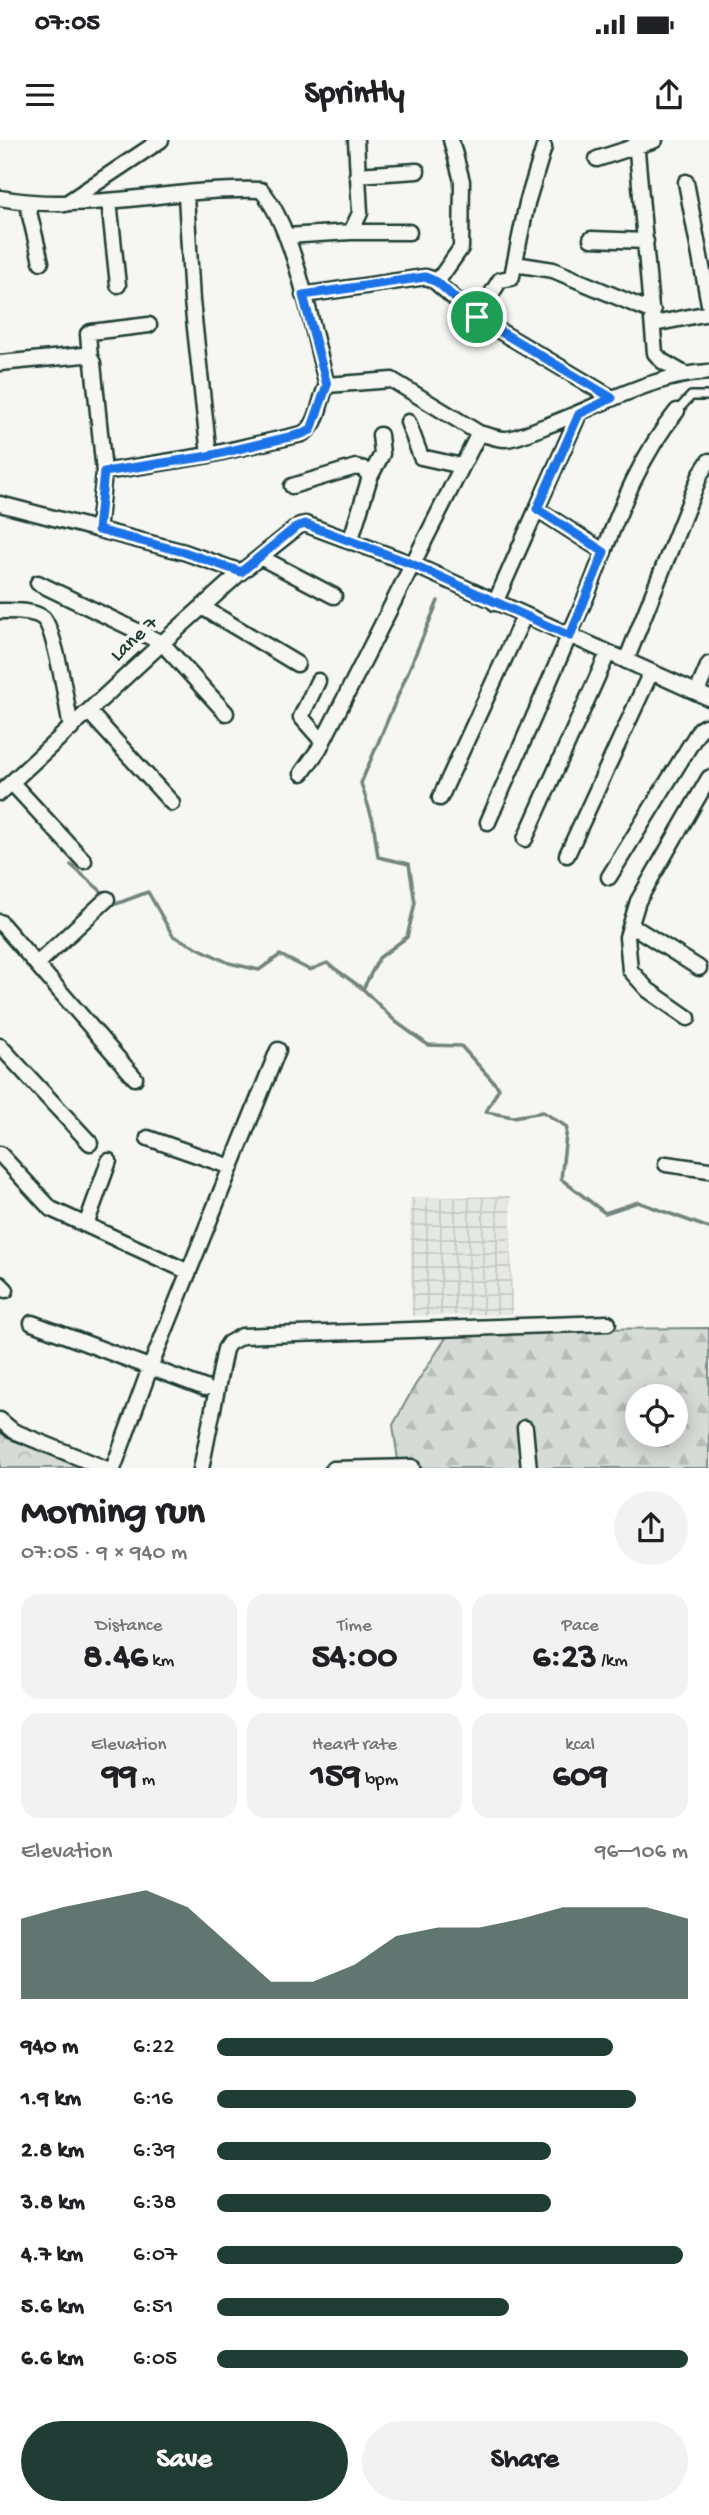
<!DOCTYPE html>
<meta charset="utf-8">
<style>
body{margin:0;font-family:"Gochi Hand",sans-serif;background:#f2f2f2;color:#202124;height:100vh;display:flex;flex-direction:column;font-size:26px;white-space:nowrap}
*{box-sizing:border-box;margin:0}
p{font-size:23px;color:#757577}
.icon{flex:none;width:38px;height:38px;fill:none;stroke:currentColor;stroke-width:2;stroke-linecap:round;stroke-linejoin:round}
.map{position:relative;height:1328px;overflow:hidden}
.side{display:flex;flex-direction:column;background:#fff;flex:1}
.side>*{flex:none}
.buttons{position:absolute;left:625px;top:1244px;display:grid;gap:14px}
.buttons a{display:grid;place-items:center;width:63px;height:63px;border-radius:50%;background:#fff;box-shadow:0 4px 18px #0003;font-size:35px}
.pin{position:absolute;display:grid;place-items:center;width:60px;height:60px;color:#fff;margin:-30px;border:4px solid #fff;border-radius:50%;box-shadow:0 2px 7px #0007}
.round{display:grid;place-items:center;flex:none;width:74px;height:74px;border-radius:37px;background:#f2f2f2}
.overview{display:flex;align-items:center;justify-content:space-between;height:119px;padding:0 21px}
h1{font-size:38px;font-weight:800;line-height:52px}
.stats{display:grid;grid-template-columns:repeat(3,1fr);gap:10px;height:119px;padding:7px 21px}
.stats div{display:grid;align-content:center;border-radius:18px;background:#f2f2f2;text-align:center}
.stats b{font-size:35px;font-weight:800}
.stats small{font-size:19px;font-weight:400}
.stats p{font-size:19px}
.chart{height:196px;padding:14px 21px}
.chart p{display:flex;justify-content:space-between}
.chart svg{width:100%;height:126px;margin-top:7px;fill:#1f3d34;opacity:.7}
.action{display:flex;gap:14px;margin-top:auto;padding:14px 21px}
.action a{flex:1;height:80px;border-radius:42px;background:#1f3d34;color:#fff;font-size:28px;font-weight:800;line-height:80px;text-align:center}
.action a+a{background:#f2f2f2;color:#202124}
ul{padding:0 21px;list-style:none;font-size:23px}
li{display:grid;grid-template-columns:112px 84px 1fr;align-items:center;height:52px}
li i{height:18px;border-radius:9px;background:#1f3d34}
.status{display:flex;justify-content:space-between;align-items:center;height:49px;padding:0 35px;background:#fff;direction:ltr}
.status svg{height:19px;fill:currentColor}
header{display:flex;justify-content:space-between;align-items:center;height:91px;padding:0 21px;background:#fff;font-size:32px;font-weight:800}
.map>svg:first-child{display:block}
</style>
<div class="status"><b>07:05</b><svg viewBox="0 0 49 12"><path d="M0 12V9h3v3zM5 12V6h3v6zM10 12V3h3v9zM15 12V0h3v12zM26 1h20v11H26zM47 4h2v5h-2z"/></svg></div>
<header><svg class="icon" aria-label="menu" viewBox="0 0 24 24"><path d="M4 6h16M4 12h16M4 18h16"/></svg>Sprintly<svg class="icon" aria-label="share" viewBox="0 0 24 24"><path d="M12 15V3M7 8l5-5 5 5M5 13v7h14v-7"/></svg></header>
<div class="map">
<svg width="709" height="1329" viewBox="0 0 709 1329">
<defs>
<pattern id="industrial-grid" width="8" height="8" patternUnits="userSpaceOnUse" patternTransform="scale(1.75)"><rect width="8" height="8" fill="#e6e8e4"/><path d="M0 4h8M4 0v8" fill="none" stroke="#c5c8c4"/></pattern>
<pattern id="forest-firs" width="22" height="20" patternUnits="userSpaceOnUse" patternTransform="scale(1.75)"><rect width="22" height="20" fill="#d6dbd6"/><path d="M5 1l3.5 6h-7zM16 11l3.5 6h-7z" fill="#b7bdb8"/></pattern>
<pattern id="park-crowns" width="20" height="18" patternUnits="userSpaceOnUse" patternTransform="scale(1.75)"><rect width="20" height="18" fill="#d6dbd6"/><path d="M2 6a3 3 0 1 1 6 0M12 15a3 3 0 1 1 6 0" fill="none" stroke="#b7bdb8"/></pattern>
</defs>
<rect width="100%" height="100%" fill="#f6f6f2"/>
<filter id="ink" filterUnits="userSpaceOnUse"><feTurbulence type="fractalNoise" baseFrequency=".0143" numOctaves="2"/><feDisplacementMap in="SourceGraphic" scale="14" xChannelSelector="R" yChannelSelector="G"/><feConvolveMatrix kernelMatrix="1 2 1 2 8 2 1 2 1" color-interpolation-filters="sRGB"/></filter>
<g filter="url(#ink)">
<path fill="url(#industrial-grid)" d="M510,1056L512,1174L412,1176L410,1058Z"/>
<path fill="url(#forest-firs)" stroke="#7a8c85" stroke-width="2" fill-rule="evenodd" d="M709,1188V1328H399L393,1285L414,1247L451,1190ZM637,1256H676V1295H637Z"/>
<path fill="url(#park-crowns)" stroke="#7a8c85" stroke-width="2" d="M0,1292L6,1297L107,1328H0Z"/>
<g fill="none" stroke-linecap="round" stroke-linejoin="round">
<path stroke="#72847d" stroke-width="3.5" d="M438,461L361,643L373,681L378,717L409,724L415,763L407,797L379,818L363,849L396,882L428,905L461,906L499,948L486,972L513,977L543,972L567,987L561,1039L605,1073L638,1062L709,1088
M71,725L116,764L148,752L173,796L229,823L259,830L280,815L310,830L327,823L363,849"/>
<defs>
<path id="lane" d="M677,271L691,256H709"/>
<path id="street" d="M636,0L655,213L662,221L683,233
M597,19L655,0
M357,35L417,31
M686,42L709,164
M186,55L192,161L209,315
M0,58C87,74 173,47 261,50C295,88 313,194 327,245
M109,61L118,145
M27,63L41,122
M65,64L161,0
M351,92H409
M286,96L351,92L360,73L356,0
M591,99L646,101
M515,124L553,130L653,172
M437,142L461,108L462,41L451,0
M303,155L425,137L432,139L476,177L612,258
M477,177L500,140L511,138L512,136L527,63L544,7
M654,184L709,173
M90,217L88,194L91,192L149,185
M0,223L84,215L90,217L93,223L104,332L98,390
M408,282L421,317L462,326
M479,293C487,295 497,299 505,299C518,299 534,290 546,286C600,266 652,235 709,232
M104,332L209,315L302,294C320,285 318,262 327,245L392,240L479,293L319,609L302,633
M292,346L356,327L364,329L370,337
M0,364L184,412L241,432
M537,369L604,412
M350,402L370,337L382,314L380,295
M260,417L334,456
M38,443L162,503L226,573
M495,463L579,274
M202,467L297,524
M0,471C12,471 33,470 43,478C55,488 68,570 71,589
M626,521L701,333L709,321
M318,541L301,577L323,602
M697,552L709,524
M89,572L172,663
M12,643L84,721
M0,653L162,503L241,432L300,385L305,384L412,424L709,558
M440,658L524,476
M488,682C521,607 554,532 586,457C612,393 633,324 677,271
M525,699L608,513
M567,715L651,532
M609,737L700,589L705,586L709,588
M0,782L135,938
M631,785L699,828
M37,824L107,759
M688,878L648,850L630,830L627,797L638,761L709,638
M0,906L90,1003
M148,998L231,1027
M0,1014L51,1069L189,1132
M666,1024L709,1030
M86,1085L109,1021
M0,1144L6,1150
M32,1183L205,1248
M0,1280L13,1291L107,1329
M525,1288L529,1329
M113,1329L150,1228L278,910
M201,1329L225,1209L229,1203L242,1196L608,1183
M333,1329L412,1327"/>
</defs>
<use href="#lane" stroke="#1f3d34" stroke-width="12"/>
<use href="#street" stroke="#1f3d34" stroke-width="19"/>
<use href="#lane" stroke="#f6f6f2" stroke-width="7"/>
<use href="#street" stroke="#f6f6f2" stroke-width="14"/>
</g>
</g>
<g fill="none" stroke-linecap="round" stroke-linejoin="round" filter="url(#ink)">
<defs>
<path id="route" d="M425,137L437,142L476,177L612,258L579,274L537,369L604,412L570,496L412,424L305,384L296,387L241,432L184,412L98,390L104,332L209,316L302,294L311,290L327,245L303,155Z"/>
</defs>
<use href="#route" stroke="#fff" stroke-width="14"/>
<use href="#route" stroke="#1a73e8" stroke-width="9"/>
</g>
<g text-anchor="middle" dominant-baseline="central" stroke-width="7" stroke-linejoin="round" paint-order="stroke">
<g font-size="21" fill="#1f3d34" stroke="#f6f6f2">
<text transform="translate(135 500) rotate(-43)">Lane 7</text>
</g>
</g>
</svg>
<div class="buttons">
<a><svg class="icon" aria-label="locate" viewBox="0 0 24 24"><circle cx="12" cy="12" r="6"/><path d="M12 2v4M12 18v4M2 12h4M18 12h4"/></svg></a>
</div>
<div class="pin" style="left:477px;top:177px;background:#1e9e55"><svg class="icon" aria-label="arrive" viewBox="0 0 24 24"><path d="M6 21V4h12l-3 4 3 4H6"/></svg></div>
</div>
<section class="side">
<div class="overview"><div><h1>Morning run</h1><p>07:05 · 9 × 940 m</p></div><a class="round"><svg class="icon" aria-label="share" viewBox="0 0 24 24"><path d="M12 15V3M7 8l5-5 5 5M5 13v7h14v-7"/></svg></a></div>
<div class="stats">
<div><p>Distance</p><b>8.46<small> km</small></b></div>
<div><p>Time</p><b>54:00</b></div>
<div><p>Pace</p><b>6:23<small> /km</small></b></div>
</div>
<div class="stats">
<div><p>Elevation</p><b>99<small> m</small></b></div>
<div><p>Heart rate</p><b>159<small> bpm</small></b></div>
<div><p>kcal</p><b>609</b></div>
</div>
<div class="chart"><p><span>Elevation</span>96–106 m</p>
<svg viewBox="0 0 160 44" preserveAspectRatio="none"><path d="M0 44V16L10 12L20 9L30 6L40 12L50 25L60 38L70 38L80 32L90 22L100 19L110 19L120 16L130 12L140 12L150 12L160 16V44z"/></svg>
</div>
<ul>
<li><b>940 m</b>6:22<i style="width:84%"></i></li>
<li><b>1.9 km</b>6:16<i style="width:89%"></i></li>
<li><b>2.8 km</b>6:39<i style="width:71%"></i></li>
<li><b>3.8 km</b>6:38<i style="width:71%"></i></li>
<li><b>4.7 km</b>6:07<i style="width:99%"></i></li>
<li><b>5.6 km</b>6:51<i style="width:62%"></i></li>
<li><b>6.6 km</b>6:05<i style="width:100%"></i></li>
</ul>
<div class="action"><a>Save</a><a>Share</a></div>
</section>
